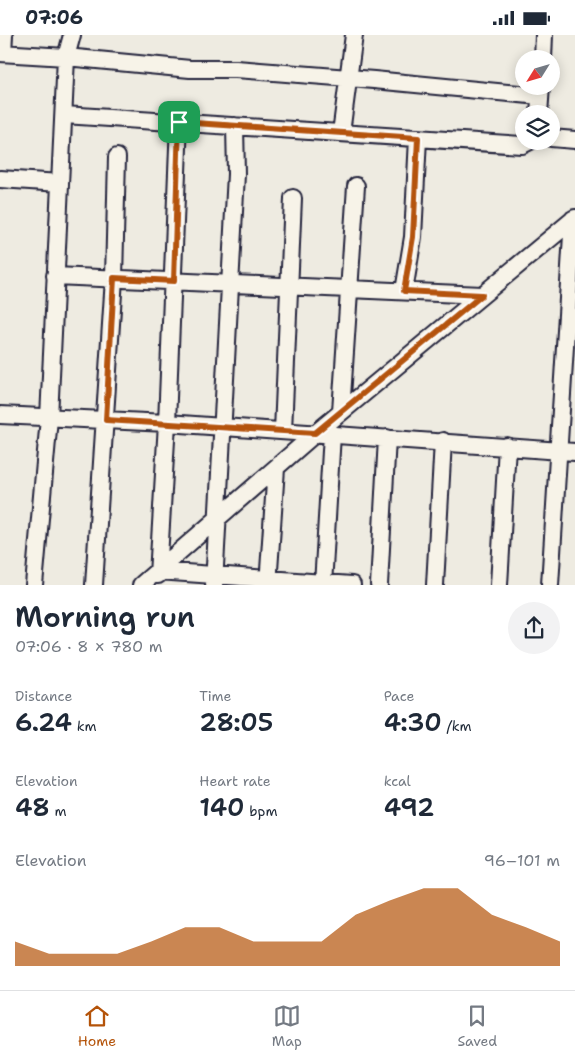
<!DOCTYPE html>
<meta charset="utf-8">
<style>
body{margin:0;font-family:"Shantell Sans",sans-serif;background:#f2f2f3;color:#1f2937;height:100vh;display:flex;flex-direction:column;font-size:19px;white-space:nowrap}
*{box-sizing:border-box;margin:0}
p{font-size:16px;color:#747a83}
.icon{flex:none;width:28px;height:28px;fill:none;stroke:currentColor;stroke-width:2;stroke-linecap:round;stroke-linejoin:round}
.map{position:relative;height:550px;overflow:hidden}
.sheet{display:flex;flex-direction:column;background:#fff;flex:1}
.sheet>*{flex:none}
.needle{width:32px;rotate:233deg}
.buttons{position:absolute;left:515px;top:15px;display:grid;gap:10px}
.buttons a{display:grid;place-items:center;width:45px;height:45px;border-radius:50%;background:#fff;box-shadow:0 2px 12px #0003;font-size:25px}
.pin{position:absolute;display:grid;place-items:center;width:42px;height:42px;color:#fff;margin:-21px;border-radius:10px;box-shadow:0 2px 8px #0006}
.round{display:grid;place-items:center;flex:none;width:52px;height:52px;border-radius:26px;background:#f2f2f3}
.overview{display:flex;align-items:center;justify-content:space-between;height:85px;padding:0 15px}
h1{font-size:28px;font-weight:600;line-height:38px}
.stats{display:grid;grid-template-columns:repeat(3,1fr);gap:8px;height:85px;padding:5px 15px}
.stats div{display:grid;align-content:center}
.stats b{font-size:25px;font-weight:600}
.stats small{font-size:14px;font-weight:400}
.stats p{font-size:14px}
.chart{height:140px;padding:10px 15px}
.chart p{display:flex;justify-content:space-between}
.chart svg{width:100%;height:90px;margin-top:5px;fill:#b45309;opacity:.7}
.status{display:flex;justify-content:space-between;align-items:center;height:35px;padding:0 25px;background:#fff;direction:ltr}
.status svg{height:14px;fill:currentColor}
.dock{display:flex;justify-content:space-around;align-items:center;height:70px;border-top:1px solid #e0e1e3;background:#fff;font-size:14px;color:#747a83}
.dock a{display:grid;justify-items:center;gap:2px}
.dock .active{color:#b45309}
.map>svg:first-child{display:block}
</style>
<div class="status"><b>07:06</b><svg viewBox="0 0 49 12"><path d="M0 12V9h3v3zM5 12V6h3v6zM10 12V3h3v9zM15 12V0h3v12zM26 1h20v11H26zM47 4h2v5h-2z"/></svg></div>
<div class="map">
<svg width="575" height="550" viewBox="0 0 575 550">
<rect width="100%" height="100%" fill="#eeebe1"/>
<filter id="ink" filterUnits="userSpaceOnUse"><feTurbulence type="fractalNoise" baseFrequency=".02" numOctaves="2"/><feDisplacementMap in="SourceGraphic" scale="10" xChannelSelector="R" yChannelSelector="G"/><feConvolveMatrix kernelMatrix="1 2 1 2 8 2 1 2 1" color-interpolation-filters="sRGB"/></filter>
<g filter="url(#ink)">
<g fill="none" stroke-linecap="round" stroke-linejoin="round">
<defs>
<path id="minor" d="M72,0L66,22L190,34H236L374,45L540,61
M0,18L66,22L49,383L34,550
M3,18L4,0
M543,24L544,0
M539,79L541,51
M64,80L522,110L530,106
M341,98L354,0
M551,103L575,105
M0,144L60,148
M55,241L482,260
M404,256L413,202L418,103
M341,377L356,151
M0,380L167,388L575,417
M283,396L293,163
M158,536L352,550
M158,540L167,388L179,87
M94,550L114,243L117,122
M141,550L310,403L575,183
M214,550L236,139L235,91
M268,550L276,433
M323,550L332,399
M379,550L387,403
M435,550L443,406
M499,550L507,411
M550,550L573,184"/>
</defs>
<use href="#minor" stroke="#22223b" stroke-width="20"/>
<use href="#minor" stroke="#f7f3e8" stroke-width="16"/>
</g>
</g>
<g fill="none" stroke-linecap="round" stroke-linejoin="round" filter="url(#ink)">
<defs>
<path id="route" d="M179,87L418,103L413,202L404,256L482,260L315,398L106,385L114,243L174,246Z"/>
</defs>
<use href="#route" stroke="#fff" stroke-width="10"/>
<use href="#route" stroke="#b45309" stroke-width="6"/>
</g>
</svg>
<div class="buttons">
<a><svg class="needle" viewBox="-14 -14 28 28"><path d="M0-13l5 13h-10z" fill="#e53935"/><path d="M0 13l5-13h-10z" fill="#747a83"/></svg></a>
<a><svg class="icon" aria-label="layers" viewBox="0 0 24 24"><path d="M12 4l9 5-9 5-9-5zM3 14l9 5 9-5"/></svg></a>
</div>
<div class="pin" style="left:179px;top:87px;background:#1e9e55"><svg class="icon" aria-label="arrive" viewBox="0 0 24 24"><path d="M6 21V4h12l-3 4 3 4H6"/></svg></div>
</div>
<section class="sheet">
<div class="overview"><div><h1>Morning run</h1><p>07:06 · 8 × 780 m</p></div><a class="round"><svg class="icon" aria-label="share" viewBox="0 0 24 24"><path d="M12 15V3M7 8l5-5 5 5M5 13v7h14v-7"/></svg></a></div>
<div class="stats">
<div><p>Distance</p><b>6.24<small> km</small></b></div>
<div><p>Time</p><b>28:05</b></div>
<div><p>Pace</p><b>4:30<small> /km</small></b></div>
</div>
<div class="stats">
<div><p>Elevation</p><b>48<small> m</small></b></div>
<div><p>Heart rate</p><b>140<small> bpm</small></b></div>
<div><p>kcal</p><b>492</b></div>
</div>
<div class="chart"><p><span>Elevation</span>96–101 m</p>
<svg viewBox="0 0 160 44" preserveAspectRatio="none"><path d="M0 44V32L10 38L20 38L30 38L40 32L50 25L60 25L70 32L80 32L90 32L100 19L110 12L120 6L130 6L140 19L150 25L160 32V44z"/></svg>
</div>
</section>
<nav class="dock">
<a class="active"><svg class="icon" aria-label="home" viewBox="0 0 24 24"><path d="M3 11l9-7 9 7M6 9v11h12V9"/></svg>Home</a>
<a><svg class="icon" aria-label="map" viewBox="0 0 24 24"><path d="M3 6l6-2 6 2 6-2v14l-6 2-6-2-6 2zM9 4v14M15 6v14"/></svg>Map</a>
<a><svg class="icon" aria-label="saved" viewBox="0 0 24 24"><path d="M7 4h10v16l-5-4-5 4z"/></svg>Saved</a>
</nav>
